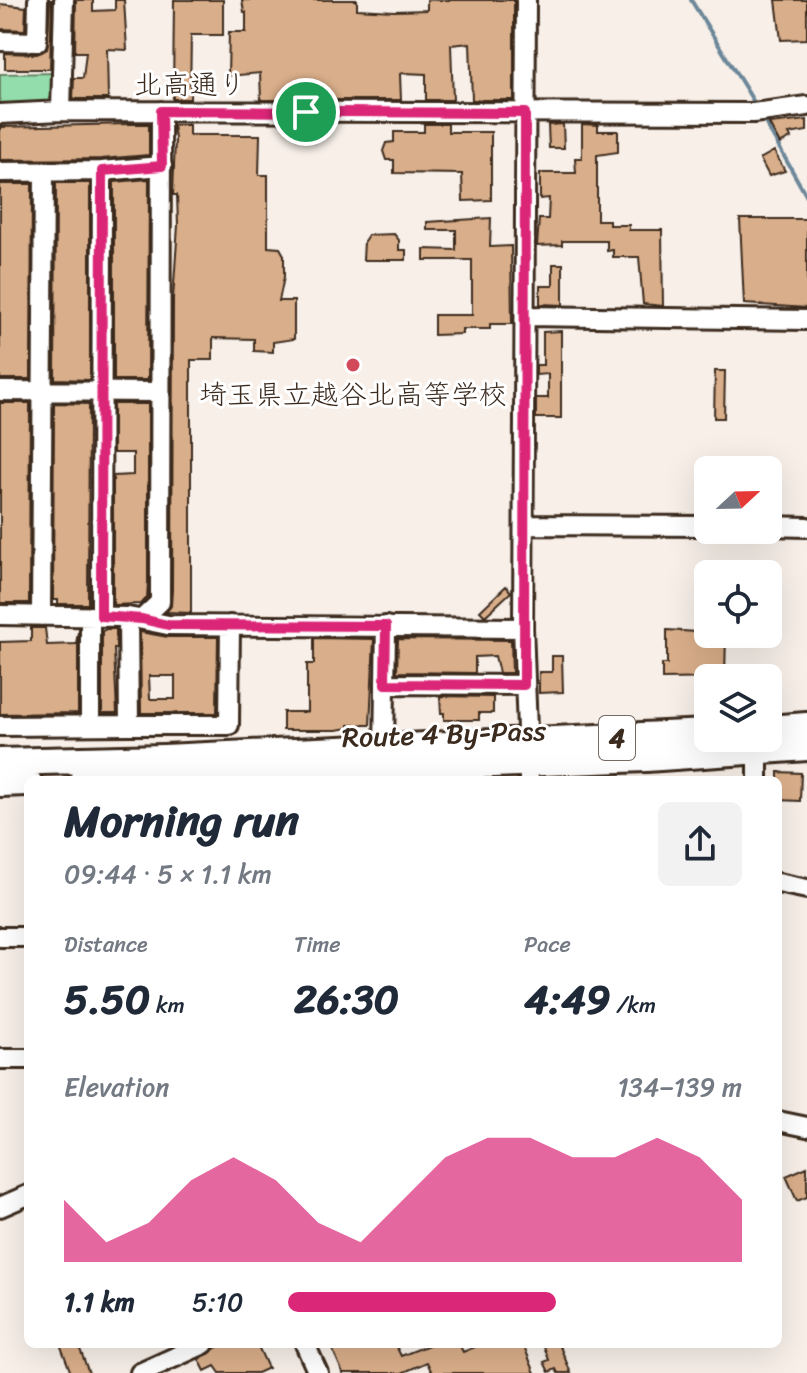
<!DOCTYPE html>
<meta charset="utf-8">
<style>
body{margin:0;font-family:Sriracha,"Klee One",sans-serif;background:#f2f2f3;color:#1f2937;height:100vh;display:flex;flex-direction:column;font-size:30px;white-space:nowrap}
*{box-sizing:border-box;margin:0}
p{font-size:26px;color:#747a83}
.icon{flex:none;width:44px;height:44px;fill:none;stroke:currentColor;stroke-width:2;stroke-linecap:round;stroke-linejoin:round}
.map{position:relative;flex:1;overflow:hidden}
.drawer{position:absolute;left:24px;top:776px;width:758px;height:572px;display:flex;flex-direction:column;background:#fff;border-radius:12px;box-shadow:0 8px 32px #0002}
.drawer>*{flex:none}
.needle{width:52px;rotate:68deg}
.buttons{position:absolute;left:694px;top:456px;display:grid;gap:16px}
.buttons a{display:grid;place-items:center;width:88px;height:88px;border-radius:12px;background:#fff;box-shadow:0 8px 32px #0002;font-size:40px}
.pin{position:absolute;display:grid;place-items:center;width:68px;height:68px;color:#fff;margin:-34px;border:4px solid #fff;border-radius:50%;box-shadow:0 2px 8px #0007}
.round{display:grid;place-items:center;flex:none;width:84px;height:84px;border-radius:12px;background:#f2f2f3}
.headline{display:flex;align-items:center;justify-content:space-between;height:136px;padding:0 40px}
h1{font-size:44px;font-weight:800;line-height:60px}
.metrics{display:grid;grid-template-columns:repeat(3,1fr);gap:12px;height:136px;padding:8px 40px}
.metrics div{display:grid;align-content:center}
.metrics b{font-size:40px;font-weight:800}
.metrics small{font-size:22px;font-weight:400}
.metrics p{font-size:22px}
.chart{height:224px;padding:16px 40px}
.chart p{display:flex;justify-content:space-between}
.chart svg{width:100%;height:144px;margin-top:8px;fill:#db2777;opacity:.7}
ul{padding:0 40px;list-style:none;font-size:26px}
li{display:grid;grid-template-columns:128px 96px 1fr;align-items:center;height:60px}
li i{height:20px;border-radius:10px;background:#db2777}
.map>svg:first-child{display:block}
</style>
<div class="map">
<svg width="807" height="1373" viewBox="0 0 807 1373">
<rect width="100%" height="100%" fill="#f7efe8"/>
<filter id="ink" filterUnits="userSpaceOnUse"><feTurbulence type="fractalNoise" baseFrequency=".0125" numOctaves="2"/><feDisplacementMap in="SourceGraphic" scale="16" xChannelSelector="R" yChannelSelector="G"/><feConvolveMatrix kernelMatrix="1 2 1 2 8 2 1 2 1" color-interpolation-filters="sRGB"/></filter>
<g filter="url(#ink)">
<path fill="#93ddac" stroke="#678465" stroke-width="2" d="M58,73L59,106H0V74Z"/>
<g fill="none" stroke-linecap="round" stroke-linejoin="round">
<path stroke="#6c8799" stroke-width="4" d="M691,0L757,107
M763,119L807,197"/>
</g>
<path fill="#d9ae8a" stroke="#3b2a1e" stroke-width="2" fill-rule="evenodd" d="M50,0H52L50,69H5V53L37,54L47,49Z
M76,0H93V11L115,10V0H124L127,50L107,49L108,99H73L74,78H83L86,52H75Z
M174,0H223V35H191L190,99H173Z
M242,0H357V9L394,11L427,10V0H514V100H472L470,43L451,45L453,100H426V74L404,73L400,74L401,100H261L260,73L228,76L229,32H246V12H244Z
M776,0H807V39L781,40Z
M0,4L26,7L25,30L0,29Z
M807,120V131L789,134L791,138L780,144L769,124Z
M130,124H149V155L101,159L0,160V127Z
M424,124H448V132H491V200L463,201L462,174L394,173V160H386L383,151L386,143L394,142V132H424Z
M563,124L564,148H549L548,125Z
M582,124L598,125V131H618V152L597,155V220H609V225H629V230H662L663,306L643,304L639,257H613V250L607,251V241H562V245L537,246L539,219H548L549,198L540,199V173H576L575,158H582Z
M173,125H189V135H260L259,175H268V247L280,248L284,255V277L279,301H294V339L273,342V352L254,351V339L213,338V360H191V613L166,612L171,606L172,590L173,299L178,225L177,195H173L175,139Z
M774,151L785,171L769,176L760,159Z
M149,179L148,380H114V182Z
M56,183H90V380L55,379Z
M0,184H32L31,379H0Z
M491,218L490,247L511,246L512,324H490V329H462V334L434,335V315H472V260H424V249L456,250V230H427V222Z
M740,219H807V308L744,304Z
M394,234L399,240V250H406V260H363L364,241L368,235Z
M553,264H563V305L540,304V286H553Z
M561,331V418H536V398H548V374L536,375V365H543V332Z
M715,371H725L724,418H714Z
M0,403H30L29,603H0Z
M54,403L89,404L88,604H58V600H53Z
M113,404H148V582L147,598L140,604L113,605V476L133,475V453H113Z
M506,586L511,592L485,616L480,611Z
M31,628H45L47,645L76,644L78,632V713L0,714V642L31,641Z
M106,629H116V649H114L117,713H102V631Z
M667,630L726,634L725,678L662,679V664H667Z
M140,632L168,637H218L217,713H141ZM149,676H175V699H150Z
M314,638L374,639L370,725H349V728L337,730H283V712H307V664H314Z
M398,639L511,640L512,673H499L495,656L475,657V673L397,672Z
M552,656H562L563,692L539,693V672H552Z
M440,696L493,697V713H479V720H444V713H441Z
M778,772L801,773L800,801L778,800Z
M807,1167V1197L797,1201L786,1176Z
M60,1344H78L89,1373H71Z
M222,1344H257L268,1368L257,1373H220L215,1366L205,1371L199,1359Z
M330,1344H395L401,1356L431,1344H459L463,1352L482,1344H523L535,1373H432L427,1362L402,1373H343Z
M543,1344H559L571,1373H558L556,1369L549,1372L544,1362L549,1360Z"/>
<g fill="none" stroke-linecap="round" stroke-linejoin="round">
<defs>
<path id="minor" d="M526,0L523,628L529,780
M0,41L37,42L38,0
M61,111L64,0
M0,114L61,111L753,113L807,106
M0,172L102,171L162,166
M525,316L807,320
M0,391L160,392
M525,525L708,526
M768,526L807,527
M0,615L128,617L168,625L523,628
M41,616L44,172
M90,616V725
M101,616L102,171
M128,617L129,725H229L230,625
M142,619L160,602L161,111
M385,684L524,685
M0,726L129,725
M384,748L386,626
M758,751V780
M778,883L807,889
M0,937H28
M0,1059H28
M778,1121L807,1127
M0,1207L28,1195
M305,1344L318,1373
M140,1373L204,1344"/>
<path id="highway" d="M768,729L807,726
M0,762L164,758L708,733
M83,780L646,758L807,747
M0,783L28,782"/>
</defs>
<use href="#minor" stroke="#3b2a1e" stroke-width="24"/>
<use href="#highway" stroke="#3b2a1e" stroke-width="32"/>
<use href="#minor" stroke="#fff" stroke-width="18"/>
<use href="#highway" stroke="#fff" stroke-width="26"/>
</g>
</g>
<g fill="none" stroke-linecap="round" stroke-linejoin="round" filter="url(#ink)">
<defs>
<path id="route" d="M161,111L525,113L524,685L385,684L386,626L168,625L142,619L101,616L102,171L162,166Z"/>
</defs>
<use href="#route" stroke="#fff" stroke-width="16"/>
<use href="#route" stroke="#db2777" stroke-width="10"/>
</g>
<circle fill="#d1495b" stroke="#fff" stroke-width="3" cx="353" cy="365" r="8"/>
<g text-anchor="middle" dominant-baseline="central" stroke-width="6" stroke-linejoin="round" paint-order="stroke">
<rect fill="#fff" stroke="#766a62" stroke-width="2" x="599" y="716" width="36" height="44" rx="6"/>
<g font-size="26" font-weight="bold" fill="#3b2a1e">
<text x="617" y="738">4</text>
</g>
<g font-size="28" fill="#3b2a1e" stroke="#fff">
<text x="190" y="84">北高通り</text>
<text transform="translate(444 734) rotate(-2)">Route 4 By-Pass</text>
</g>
<g font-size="28" fill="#3b2a1e" stroke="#fff">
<text x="353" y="394">埼玉県立越谷北高等学校</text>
</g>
</g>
</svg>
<div class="buttons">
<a><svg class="needle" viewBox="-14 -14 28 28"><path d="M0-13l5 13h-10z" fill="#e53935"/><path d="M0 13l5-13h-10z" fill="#747a83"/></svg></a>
<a><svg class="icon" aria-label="locate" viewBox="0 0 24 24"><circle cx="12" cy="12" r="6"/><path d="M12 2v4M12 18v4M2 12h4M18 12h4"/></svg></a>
<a><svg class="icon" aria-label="layers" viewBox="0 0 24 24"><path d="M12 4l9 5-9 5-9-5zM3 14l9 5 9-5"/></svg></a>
</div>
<div class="pin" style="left:306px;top:112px;background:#1e9e55"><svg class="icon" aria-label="arrive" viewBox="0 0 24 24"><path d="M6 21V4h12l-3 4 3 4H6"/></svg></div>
<section class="drawer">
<div class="headline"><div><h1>Morning run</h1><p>09:44 · 5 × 1.1 km</p></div><a class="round"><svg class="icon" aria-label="share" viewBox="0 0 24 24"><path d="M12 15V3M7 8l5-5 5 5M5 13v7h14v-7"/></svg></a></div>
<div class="metrics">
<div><p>Distance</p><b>5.50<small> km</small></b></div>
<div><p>Time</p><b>26:30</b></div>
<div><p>Pace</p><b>4:49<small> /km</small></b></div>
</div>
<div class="chart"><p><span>Elevation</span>134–139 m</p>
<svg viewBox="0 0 160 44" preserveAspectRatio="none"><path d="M0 44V25L10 38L20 32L30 19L40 12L50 19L60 32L70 38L80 25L90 12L100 6L110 6L120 12L130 12L140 6L150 12L160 25V44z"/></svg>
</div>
<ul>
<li><b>1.1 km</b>5:10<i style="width:59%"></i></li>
</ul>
</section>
</div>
